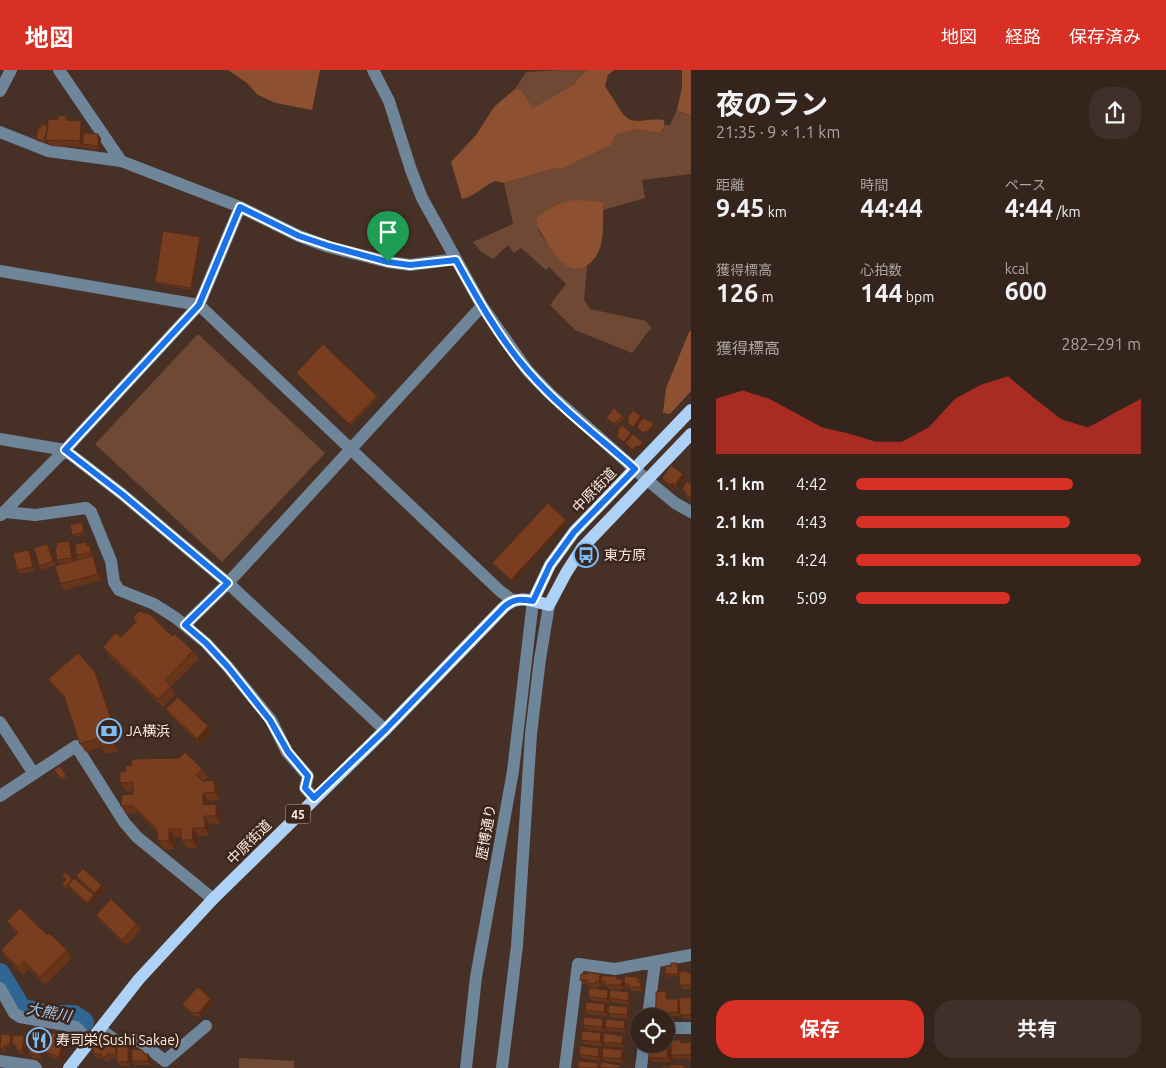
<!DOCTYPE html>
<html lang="ja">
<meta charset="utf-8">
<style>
body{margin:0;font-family:Ubuntu,"Noto Sans JP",sans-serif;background:#403029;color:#f1f3f6;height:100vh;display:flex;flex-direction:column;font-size:19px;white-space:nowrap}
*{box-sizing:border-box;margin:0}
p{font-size:16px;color:#aaa4a3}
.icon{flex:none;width:28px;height:28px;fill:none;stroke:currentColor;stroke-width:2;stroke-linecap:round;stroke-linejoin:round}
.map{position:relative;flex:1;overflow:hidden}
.details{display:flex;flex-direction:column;background:#35241c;width:475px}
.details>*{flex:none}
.tools{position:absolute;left:630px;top:938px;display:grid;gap:10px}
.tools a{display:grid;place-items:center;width:45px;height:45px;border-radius:50%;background:#35241c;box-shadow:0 5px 20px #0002,0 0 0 1px #4f413b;font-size:25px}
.pin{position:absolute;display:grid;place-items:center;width:42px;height:42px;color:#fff;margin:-51px -21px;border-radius:50% 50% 50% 0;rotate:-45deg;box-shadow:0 0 5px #0007}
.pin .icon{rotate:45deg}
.round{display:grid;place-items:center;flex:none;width:52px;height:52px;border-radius:20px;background:#403029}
.overview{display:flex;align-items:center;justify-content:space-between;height:85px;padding:0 25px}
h1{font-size:28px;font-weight:700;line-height:38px}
.stats{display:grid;grid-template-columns:repeat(3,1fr);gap:8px;height:85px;padding:5px 25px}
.stats div{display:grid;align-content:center}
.stats b{font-size:25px;font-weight:700}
.stats small{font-size:14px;font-weight:400}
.stats p{font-size:14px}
.chart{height:140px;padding:10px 25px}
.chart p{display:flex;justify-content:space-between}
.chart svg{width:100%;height:90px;margin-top:5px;fill:#d93025;opacity:.7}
.action{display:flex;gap:10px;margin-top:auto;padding:10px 25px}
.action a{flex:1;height:58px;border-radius:20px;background:#d93025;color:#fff;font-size:20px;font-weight:700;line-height:58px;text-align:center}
.action a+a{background:#403029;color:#f1f3f6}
ul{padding:0 25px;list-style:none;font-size:16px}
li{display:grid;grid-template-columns:80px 60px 1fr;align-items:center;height:38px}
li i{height:12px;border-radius:6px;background:#d93025}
header{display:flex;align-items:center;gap:30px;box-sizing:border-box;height:70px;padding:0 25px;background:#d93025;color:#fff}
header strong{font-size:24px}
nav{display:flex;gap:28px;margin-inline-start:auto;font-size:18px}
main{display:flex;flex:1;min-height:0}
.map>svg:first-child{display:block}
</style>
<header>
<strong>地図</strong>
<nav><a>地図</a><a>経路</a><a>保存済み</a></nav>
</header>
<main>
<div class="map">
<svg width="691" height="998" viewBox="0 0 691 998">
<rect width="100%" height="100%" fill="#473025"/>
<path fill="#704935" d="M563,0H586L574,14L533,38L521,21L515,19L526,2Z
M677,40L688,45L691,43V104L642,110L645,128L603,140L602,131L536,149C539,173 559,185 577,198L587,196L584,230L590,239L646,251L651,258L632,283L575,260L550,235L566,214L549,197L546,200L521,178L514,183L508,175L493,189L481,182L473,172L513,154L504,113L552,99L564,98L611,75L615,65L638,59L659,63L663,60L665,55H670Z
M198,264L325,383L222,492L95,374Z
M239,988L294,991V998H239Z"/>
<path fill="#8d5031" d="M228,0H320L312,40L276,33L258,25L247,13Z
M586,0H614L608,5L605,16C608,22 613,27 616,33C631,61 638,47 664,50C665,56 664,59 659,63L638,59L615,65L611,75L564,98L552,99L504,113L495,111C483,116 474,127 462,129L451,92L476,65L494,37L515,19L521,20L533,38L574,14Z
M682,0H691V43L689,45L677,40L682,17Z
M574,130L603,132C603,145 604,161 601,175C599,182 595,189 589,194C566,213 545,170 537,155L536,149C546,139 560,132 574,130Z
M691,261V321L670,344L663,343L666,318L689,262Z"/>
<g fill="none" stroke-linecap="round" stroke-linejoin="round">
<path stroke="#306694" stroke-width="20" d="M0,903L21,938L48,945H74L84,952"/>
<path stroke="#6e859a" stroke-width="12" d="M59,0L121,91
M373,0L389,31L411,100L422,128L482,236L527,300L550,324L646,409L675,433L691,442
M0,21L11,0
M0,62L48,81L121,91L240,137L299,166L329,177L388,192L410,195L456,189
M0,201L199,235L500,521L512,530
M0,369L65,380L122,424L228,513L385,660
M5,442L35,445L86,438L91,442L111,491L114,512L119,520L154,534L176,548L206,573L228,597L271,650L287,682L308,706L305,718L314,728
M1,445L65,380L199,235L240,137
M185,555L228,513L482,236
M0,652L34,704
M0,726L76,676L124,752L137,767L213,829
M0,918L14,943L20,947L76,957L90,972
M648,946L655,892
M666,958H691
M100,959L118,972L135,970L141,972L165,991L206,956
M0,991L34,996L36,998
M466,998L476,907L513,701L533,531
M502,998L517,876L531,664L540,589L549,535
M565,998L578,894L615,899L691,885
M641,998L644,974"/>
<path stroke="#add2f6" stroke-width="12" d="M533,531L550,495L574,462L691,340
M69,998L139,909L213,829L385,660L504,537C519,524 532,531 549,535L566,503L582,478L691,364"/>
</g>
<path fill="#68351b" d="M66,46L69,50L85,57V63L101,68L100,80L85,78L84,77L65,76V77L51,76L46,70V73L37,71L36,69L47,56L58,49Z
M201,169L193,220L156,214L155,212Z
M296,303L377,326L378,328L350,356Z
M623,346L625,348L615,356L606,348Z
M662,408H686L678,419L675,417L673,419L665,412Z
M691,414V430L687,428L682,419Z
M82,452L83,454L85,464L74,467L72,465Z
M69,471L72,475L75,490L79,489L76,485L86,472L92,479L94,487L97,492L102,510L64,520L60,514V494L57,490V477Z
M47,474L50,478L56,495L42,500L39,496Z
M32,484L36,501L20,504L17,500Z
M133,548L172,566L193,581L199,589L171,617L176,624L163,637L108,585L103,577L121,567L136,552Z
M48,609L100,610L119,666L116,668L118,681L106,684L101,677L86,682L80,674L65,629L54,617Z
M166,639L208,656L212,662L201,675L170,645Z
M60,696L67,707L62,711L54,700Z
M202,699L208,707L204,711L220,718V730L209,731V735L221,742V754H210V766H198V778H187L181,770V767H174L175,779H163L158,771L157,762L138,743L127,744L121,736L133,724V721H126L120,713L126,701Z
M62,806L73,809L97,829L90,837L70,819L68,816L66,819L63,816L62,814L66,809Z
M76,806L102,815L105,819L98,827L79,810Z
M96,845L137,854L141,860L126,876L100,851Z
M7,851L47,865L67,880L72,888L45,915L29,899L23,905L6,888L1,880L17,864L12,859Z
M678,895L679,906L667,907L665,904Z
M691,903V919H683L680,915Z
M602,906H617L619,909L624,913L638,907L643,916V921H632L629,918H627L625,915L624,919H609L606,916H604L603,913L602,916H598V918L589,917L587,914H583L580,910Z
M610,923L632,926L631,935L612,932L610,930V933L591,930L588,926Z
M669,925V929L680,931L691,927V949H683L681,946H658L656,943Z
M213,933L201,947L194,946L185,938L182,934Z
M605,934L608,938L607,946L588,944L585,940Z
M631,941L630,949L611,947L608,943Z
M603,949L605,952L628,955L627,963L608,961L605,958V962L586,959L583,955Z
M44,962L47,966L46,979L66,967L69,971L61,991L48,986L45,982H43V989L32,988L29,984Z
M11,965L12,967L24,966L27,970L25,985L19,984L16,980V979L12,974L11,976L5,978V982L1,981L0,970Z
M603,966H623L626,970L625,978L606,976L604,973L603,976L584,974L581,970Z
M681,970L683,973L691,972V989H674L671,985Z
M115,976L117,978L131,979V996H120L117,992V988H110V991H104L102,988H96L94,984Z
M599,978L602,982L601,991L582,988L579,984Z
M670,978L671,992H652L649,988Z
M145,984H148L151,988V995H135L132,991Z
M625,985L624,993L605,991L602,987Z"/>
<path fill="#552b16" d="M81,51L85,57V75L83,74L84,77L80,71Z
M98,64L101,68L100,80L98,76Z
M200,167L201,169L193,220L191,218Z
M641,346L643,348L634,359L633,357Z
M654,354L655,356L648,364L647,362Z
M631,363L632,365L625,374L624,372Z
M643,373L644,375L640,380L638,377Z
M636,376L638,378L634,382L633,380Z
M683,404L686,408L678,419L675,415Z
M672,413L675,417L673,419L670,415Z
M566,450L568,452L512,513L511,510Z
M69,471L72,475L75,492L72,488Z
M47,474L50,478L56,495L53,491Z
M90,475L92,479L94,487L97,492L102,510L98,504L93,486L91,483Z
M29,480L32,484L36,501L33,497Z
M95,602L100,610L119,666L114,658Z
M208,656L212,662L201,675L197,669Z
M110,660L116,668L118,681L113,674Z
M214,710L220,718V730L215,722Z
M203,723L209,731V743L203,735Z
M216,734L221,742V754L216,746Z
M204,746L210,754V766L205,758Z
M193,758L198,766V778L192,770Z
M169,759L174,767L175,779L169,771Z
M102,815L105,819L98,827L95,823Z
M94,825L97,829L90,837L87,833Z
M677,893L678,895L679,906L678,904Z
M600,904L603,908L601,911L603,913L602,916L599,912Z
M622,909L625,913L624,919L621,915Z
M641,912L643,916V921L640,917Z
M608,920L611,924L609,928L610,930V933L607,929Z
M666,921L669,925V933L666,929Z
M629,922L632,926L631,935L628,931Z
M211,929L213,933L201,947L198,943Z
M678,929L681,933L680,945L678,942Z
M605,934L608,938L607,946L604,942Z
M628,937L631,941L630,949L627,945Z
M603,949L606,953L605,962L602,957Z
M625,951L628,955L627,963L624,959Z
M44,962L47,966L46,982L43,978Z
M601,963L604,968L603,972L604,973L603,976L600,972Z
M11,965L12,967L11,976L10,974Z
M24,966L27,970L25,985L22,981Z
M623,966L626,970L625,978L622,974Z
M66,967L69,971L61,991L58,987Z
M667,974L670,978L671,992L668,988Z
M128,975L131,979V996L128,992Z
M40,978L43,982V989L40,985Z
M599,978L602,982L601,991L598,987Z
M622,980L625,985L624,993L621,989Z
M148,984L151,988V995L148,991Z"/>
<path fill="#793e1f" stroke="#552b16" d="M59,45L66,46V50L81,51L80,71L61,70V71L46,70L48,50L58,49Z
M41,54L48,56L44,71L36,69L38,58L40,59Z
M83,63L98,64V76L83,74Z
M163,161L200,167L191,218L155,212Z
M323,274L377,326L349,354L296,303Z
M614,338L623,346L614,354L606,348Z
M633,340L641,346L633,357L627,352L629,349L627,348Z
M644,348L648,351L649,350L654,354L647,362L645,361L643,363L637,357L639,355L638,354Z
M622,355L631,363L624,372L616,366L619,363L617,361Z
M633,364L643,373L638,377L636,376L633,380L625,373Z
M671,395L683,404L675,415L672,413L670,415L662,408Z
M687,411L691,414V428L685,424L686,422L682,419Z
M548,433L566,450L511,510L492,493Z
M82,452L84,462L72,465L70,455Z
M69,471L72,488L57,490L55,478L57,477L56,473Z
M86,472V476L90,475L91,483L76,485L75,474Z
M47,474L53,491L39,496L34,478Z
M29,480L33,497L17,500L13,483Z
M93,486L98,504L60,514L55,496Z
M139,541L151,545L172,566L175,564L193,581L165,610L171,616L158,629L103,577L115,563L121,567L137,551L133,548Z
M78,583L95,602L114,658L110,660L113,674L101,676L99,668L80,674L64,626L48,609Z
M178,627L208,656L197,669L166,639Z
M185,682L202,699L196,705L203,711L214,710L215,722L203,723V735L216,734V746H204L205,758H193L192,770H181V759H169V771H158L157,759L133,736H121L122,725L133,724V712L120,713V702L126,701L125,695L131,696L132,689L179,688Z
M60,696L66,705L61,709L54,700Z
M83,799L102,815L95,823L76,806Z
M65,802L72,809L65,817L62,814L66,809L62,806Z
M74,808L94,825L87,833L68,815Z
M111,829L137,854L122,870L96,845Z
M20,838L47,865L49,863L67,880L40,907L24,891L18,897L1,880L18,863L7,851Z
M671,893H677L678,904H665V896H671Z
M687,901V903H691V915H680L679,902Z
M587,902L600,904L599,912H595V914L586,913L587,910H580L581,904H587Z
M602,906H617L616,909H622L621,915H606V912L601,911Z
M625,906L638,907L637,912H641L640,917H629V914H624Z
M198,917L211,929L198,943L191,942L182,934Z
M589,918L608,920L607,929L588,926Z
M610,920L629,922L628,931L609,928Z
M666,921V929H678V942L656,943V922Z
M691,927V945H680L679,928Z
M586,932L605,934L604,942L585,940Z
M609,935L628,937L627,945L608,943Z
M584,947L603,949L602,957L583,955Z
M606,949L625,951L624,959L605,957Z
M582,961L601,963L600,972L581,970Z
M30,962H44L43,978H40V985L29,984Z
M53,962L66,967L58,987L45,982Z
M604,963L623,966L622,974L603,972Z
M1,964L11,965L10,974L4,976L3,979H0Z
M13,965L24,966L22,981L16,980V976L12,974Z
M671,970H681V973L691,972V985H671Z
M667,974L668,988H649L650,976Z
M93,975L115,976L116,984H107V987H101V984H94Z
M117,975H128V992H117Z
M580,976L599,978L598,987L579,984Z
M603,978L622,980L621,989L602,987Z
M132,979L142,980L144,984H148V991H132Z
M579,991L598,993V998H578Z
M601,992L620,995L619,998H600Z
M669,995H684V998H669Z
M661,996H666V998H661Z"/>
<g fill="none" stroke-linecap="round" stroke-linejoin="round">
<defs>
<path id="route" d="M240,137L299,166L329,176L388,192L410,195L456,190C477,228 499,268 528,301C560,338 599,367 635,399L574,462L550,495L533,531C521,529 514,528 504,537L385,660L314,728L305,718L308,706L288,682L270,650L228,597L206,573L185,555L228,513L122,424L65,380L199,235Z"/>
</defs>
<use href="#route" stroke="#fff" stroke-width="10"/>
<use href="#route" stroke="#1a73e8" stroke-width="6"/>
</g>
<defs>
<symbol id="bus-ring" viewBox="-11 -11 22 22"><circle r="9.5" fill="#3c261b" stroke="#7cbef9" stroke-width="1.5"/><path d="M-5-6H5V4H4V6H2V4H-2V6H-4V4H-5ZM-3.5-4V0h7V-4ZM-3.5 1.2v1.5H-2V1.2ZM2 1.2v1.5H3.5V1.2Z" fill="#7cbef9"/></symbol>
<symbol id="bank-ring" viewBox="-11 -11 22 22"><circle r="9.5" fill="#3c261b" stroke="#7cbef9" stroke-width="1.5"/><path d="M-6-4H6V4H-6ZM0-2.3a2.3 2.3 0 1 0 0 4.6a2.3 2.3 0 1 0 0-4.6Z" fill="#7cbef9"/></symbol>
<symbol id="restaurant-ring" viewBox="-11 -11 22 22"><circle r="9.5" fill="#3c261b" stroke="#7cbef9" stroke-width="1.5"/><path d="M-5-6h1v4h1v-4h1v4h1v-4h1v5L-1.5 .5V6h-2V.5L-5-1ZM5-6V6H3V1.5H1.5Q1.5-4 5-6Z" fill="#7cbef9"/></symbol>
</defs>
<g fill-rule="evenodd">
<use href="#bus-ring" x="572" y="471" width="28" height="28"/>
<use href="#bank-ring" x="95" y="647" width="28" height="28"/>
<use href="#restaurant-ring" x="25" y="956" width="28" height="28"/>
</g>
<g text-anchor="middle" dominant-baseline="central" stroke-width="5" stroke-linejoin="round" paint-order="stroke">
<rect fill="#3c261b" stroke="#c2b1a8" stroke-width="1" x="285.5" y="734.5" width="25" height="19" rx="4"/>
<g font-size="12" font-weight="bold" fill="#fcede5">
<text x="298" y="744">45</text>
</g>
<g font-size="14" fill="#fcede5" stroke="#3c261b">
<text transform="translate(594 420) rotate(-46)">中原街道</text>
<text transform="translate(486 762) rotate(-80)">歴博通り</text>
<text transform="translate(249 772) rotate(-45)">中原街道</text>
</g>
<g font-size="14" fill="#fcede5" stroke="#3c261b" text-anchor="start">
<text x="604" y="485">東方原</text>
<text x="126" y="661">JA横浜</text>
<text x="56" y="970">寿司栄(Sushi Sakae)</text>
</g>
<g font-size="15" font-style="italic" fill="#a2cdf6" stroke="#3c261b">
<text transform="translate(49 942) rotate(11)">大熊川</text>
</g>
</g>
</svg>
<div class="tools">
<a><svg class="icon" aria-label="locate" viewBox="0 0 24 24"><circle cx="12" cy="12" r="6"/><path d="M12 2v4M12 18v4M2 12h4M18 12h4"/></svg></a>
</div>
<div class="pin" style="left:388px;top:192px;background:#1e9e55"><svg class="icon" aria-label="arrive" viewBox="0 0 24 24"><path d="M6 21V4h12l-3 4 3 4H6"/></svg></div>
</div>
<section class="details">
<div class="overview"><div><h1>夜のラン</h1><p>21:35 · 9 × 1.1 km</p></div><a class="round"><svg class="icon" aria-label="share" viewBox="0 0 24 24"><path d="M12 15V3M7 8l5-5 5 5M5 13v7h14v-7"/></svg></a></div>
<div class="stats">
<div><p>距離</p><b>9.45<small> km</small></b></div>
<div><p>時間</p><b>44:44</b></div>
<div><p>ペース</p><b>4:44<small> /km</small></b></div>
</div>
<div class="stats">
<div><p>獲得標高</p><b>126<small> m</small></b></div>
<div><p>心拍数</p><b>144<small> bpm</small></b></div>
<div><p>kcal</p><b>600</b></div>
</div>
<div class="chart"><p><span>獲得標高</span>282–291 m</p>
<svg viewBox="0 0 160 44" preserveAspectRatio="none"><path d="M0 44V17L10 13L20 17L30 24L40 31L50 34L60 38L70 38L80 31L90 17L100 10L110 6L120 17L130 27L140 31L150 24L160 17V44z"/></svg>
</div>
<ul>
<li><b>1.1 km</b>4:42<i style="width:76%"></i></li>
<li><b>2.1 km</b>4:43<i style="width:75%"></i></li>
<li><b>3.1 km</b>4:24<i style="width:100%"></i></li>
<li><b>4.2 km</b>5:09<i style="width:54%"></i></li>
</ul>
<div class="action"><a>保存</a><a>共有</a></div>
</section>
</main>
